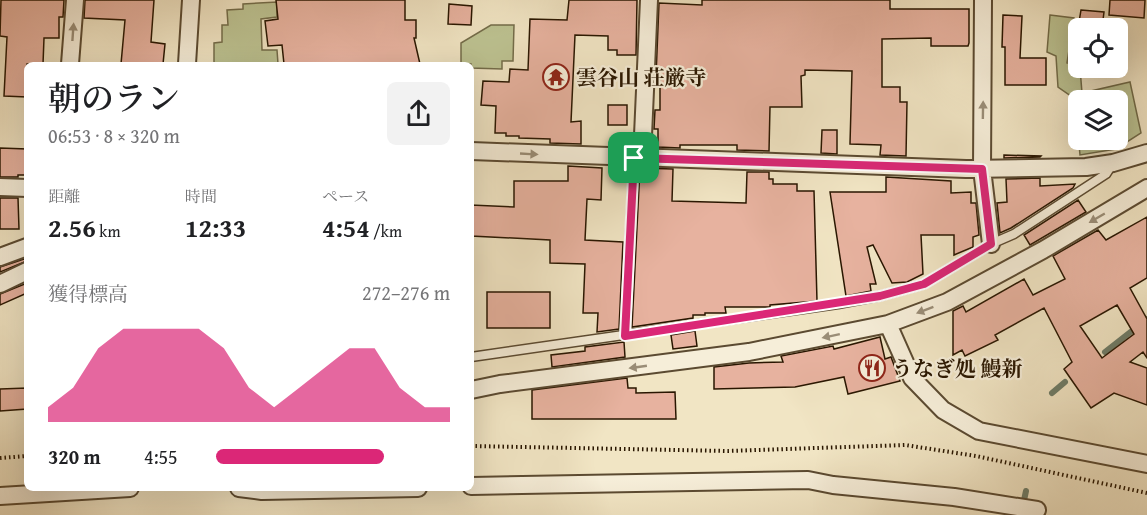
<!DOCTYPE html>
<html lang="ja">
<meta charset="utf-8">
<style>
body{margin:0;font-family:"Gentium Book Plus","Noto Serif JP",serif;background:#f2f2f2;color:#202124;height:100vh;display:flex;flex-direction:column;font-size:22px;white-space:nowrap}
*{box-sizing:border-box;margin:0}
p{font-size:20px;color:#757577}
.icon{flex:none;width:33px;height:33px;fill:none;stroke:currentColor;stroke-width:2;stroke-linecap:round;stroke-linejoin:round}
.map{position:relative;flex:1;overflow:hidden}
.sheet{position:absolute;left:24px;top:62px;width:450px;height:429px;display:flex;flex-direction:column;background:#fff;border-radius:9px;box-shadow:0 6px 24px #0002}
.sheet>*{flex:none}
.buttons{position:absolute;left:1068px;top:18px;display:grid;gap:12px}
.buttons a{display:grid;place-items:center;width:60px;height:60px;border-radius:9px;background:#fff;box-shadow:0 6px 24px #0002;font-size:30px}
.pin{position:absolute;display:grid;place-items:center;width:51px;height:51px;color:#fff;margin:-26px;border-radius:12px;box-shadow:0 3px 9px #0006}
.round{display:grid;place-items:center;flex:none;width:63px;height:63px;border-radius:9px;background:#f2f2f2}
.head{display:flex;align-items:center;justify-content:space-between;height:102px;padding:0 24px}
h1{font-size:33px;font-weight:600;line-height:45px}
.figures{display:grid;grid-template-columns:repeat(3,1fr);gap:9px;height:102px;padding:6px 24px}
.figures div{display:grid;align-content:center}
.figures b{font-size:26px;font-weight:600}
.figures small{font-size:16px;font-weight:400}
.figures p{font-size:16px}
.chart{height:168px;padding:12px 24px}
.chart p{display:flex;justify-content:space-between}
.chart svg{width:100%;height:108px;margin-top:6px;fill:#db2777;opacity:.7}
ul{padding:0 24px;list-style:none;font-size:20px}
li{display:grid;grid-template-columns:96px 72px 1fr;align-items:center;height:45px}
li i{height:15px;border-radius:8px;background:#db2777}
.map>svg:first-child{display:block}
</style>
<div class="map">
<svg width="1147" height="515" viewBox="0 0 1147 515">
<rect width="100%" height="100%" fill="#f1e5c4"/>
<filter id="stains"><feTurbulence type="fractalNoise" baseFrequency=".00333" numOctaves="4"/><feColorMatrix values="0 0 0 0 .2 0 0 0 0 .09 0 0 0 0 .02 0 0 0 .5 -.17"/></filter>
<radialGradient id="worn" r=".72"><stop offset=".6" stop-color="#630" stop-opacity="0"/><stop offset="1" stop-color="#630" stop-opacity=".3"/></radialGradient>
<path fill="#bdc392" stroke="#736c49" stroke-width="1.5" fill-rule="evenodd" d="M277,2V17L261,19L262,50H277L278,64H214V43L222,42V25H228L227,10L243,9V4Z
M1050,15L1074,18L1067,63L1078,65L1080,68L1082,93L1130,82L1141,133L1116,149L1080,155L1075,99L1058,87L1056,56L1047,52ZM1118,100V140H1078V100Z
M491,25H514L513,61H502V69L471,68V64H461V43Z"/>
<g fill="none" stroke-linecap="round" stroke-linejoin="round">
<path stroke="#6e7c68" stroke-width="6" d="M1105,352L1147,319
M1052,393L1065,382
M1023,505L1026,491"/>
</g>
<path fill="#e7b29f" stroke="#291600" stroke-width="1.5" fill-rule="evenodd" d="M1,0H64L63,17H59V38H44L43,64H27V97L4,96L7,37L0,36Z
M85,0H154L151,42L165,44L163,64H121L125,20L84,18Z
M276,0H405V20H416V38H414L420,64H284L282,45L268,46L265,21L278,19Z
M569,0H637L636,55H617V50H608V36L575,35L571,122L581,121V144L550,143V139L519,138V136H506V133H495L496,106L481,105L483,81L509,82L510,69L528,70L530,19L567,20Z
M702,0H890V9H969V43L968,46H931V38L882,39V87H900V102H907L906,156L880,155L881,145L850,144L852,71L805,70V75L801,76L802,107H770L769,151L737,150V145H680V148L658,147V129H654L655,110H660V76H656L659,3L702,5Z
M1110,0H1145L1144,18L1109,15Z
M449,4L472,6L471,25L448,24Z
M1081,10L1104,12L1102,28H1078Z
M1003,15L1022,16L1020,58H1046V85H1005V47H1002Z
M608,105H627V125H608Z
M822,130H837V154L821,153Z
M0,148L27,149V175H18V177H0Z
M1004,155L1041,156L1040,157L1004,158Z
M568,166L602,168L601,200L587,199L585,240L623,242L619,329L597,332L598,313H583L585,264L550,263V240L471,236V205L514,207V181H568Z
M640,168L673,169L672,201L746,203L747,172H769V179H773V184H797V191H814L817,301L770,305V307H725L726,313H705V315H693V318L632,327Z
M886,177L951,181V193L971,192V203H976L979,235L973,237V247L954,255V235H921L923,274L907,282L892,283L873,245L867,247L876,284H870L871,291L846,296L830,192H886Z
M1040,178V186L1075,184L1073,188L1011,228L1000,233L997,203L1007,202L1006,179Z
M0,198H18L19,229H0Z
M1078,200L1086,212L1030,245L1024,235Z
M1147,217V278L1130,288L1147,319V358L1143,352L1130,362L1147,368V405L1114,393L1091,408L1064,369L1072,362L1044,308L995,335L998,340L965,356L962,350L953,355V311L963,306L966,312L1024,279L1033,295L1065,279L1053,256L1098,230L1106,240ZM1117,305L1134,334L1102,358L1080,326Z
M27,258V261L0,272V267Z
M27,283V293L0,305V294Z
M487,292H550V328H487Z
M695,331L697,346L673,349L671,335Z
M880,337L885,359L891,357L900,381L848,394L844,377L795,387L714,389V367L749,363L783,362L781,356L833,346L834,349Z
M624,342L625,357L552,367L551,355L585,351V347Z
M627,378L628,388H636V393L675,392L676,419H532V390Z
M27,388V409L0,411V389Z"/>
<g fill="none" stroke-linecap="round" stroke-linejoin="round">
<defs>
<path id="service" d="M625,336L634,158
M471,357L838,304L880,296L924,284L991,244L1014,234L1106,174L1113,163"/>
<path id="minor" d="M983,0L982,169L991,244
M70,64L75,0
M187,64L191,0
M471,151L966,169L1086,167L1113,163L1147,153
M642,158L649,0
M0,187L27,188
M0,257L27,247
M0,284L27,271
M888,324L912,378L943,410L979,431L1147,464
M471,390L500,384L749,352L888,324L947,302L1043,250L1147,188
M471,486L808,480L833,485L954,497L1037,510
M239,488L262,491L418,488
M0,496L130,488"/>
</defs>
<use href="#service" stroke="#5b4a31" stroke-width="11"/>
<use href="#minor" stroke="#5b4a31" stroke-width="20"/>
<path stroke="#291600" stroke-width="4" stroke-dasharray="1.5 3" stroke-linecap="butt" d="M471,446L728,451L905,445L976,456L1147,493
M0,458L27,456"/>
<use href="#service" stroke="#f6eed9" stroke-width="8"/>
<use href="#minor" stroke="#f6eed9" stroke-width="16"/>
</g>
<defs><path id="oneway-solid" d="M-6-.8H1V-3.2L6.5 0L1 3.2V.8H-6Z" transform="scale(1.5)"/></defs>
<g fill="#9a8d77">
<use href="#oneway-solid" transform="translate(73 32) rotate(-86)"/>
<use href="#oneway-solid" transform="translate(983 110) rotate(-89)"/>
<use href="#oneway-solid" transform="translate(529 154) rotate(3)"/>
<use href="#oneway-solid" transform="translate(1097 218) rotate(150)"/>
<use href="#oneway-solid" transform="translate(925 310) rotate(159)"/>
<use href="#oneway-solid" transform="translate(831 336) rotate(168)"/>
<use href="#oneway-solid" transform="translate(638 367) rotate(172)"/>
</g>
<g fill="none" stroke-linecap="round" stroke-linejoin="round">
<defs>
<path id="route" d="M634,158L982,169L991,244L924,284L880,296L625,336Z"/>
</defs>
<use href="#route" stroke="#fff" stroke-width="12"/>
<use href="#route" stroke="#db2777" stroke-width="8"/>
</g>
<defs>
<symbol id="temple-ring" viewBox="-11 -11 22 22"><circle r="9.5" fill="#f6eed9" stroke="#8f2418" stroke-width="1.5"/><path d="M0-6L5-2H3V0L6.5 2.5H4V6H1.5V3h-3V6H-4V2.5H-6.5L-3 0V-2H-5Z" fill="#8f2418"/></symbol>
<symbol id="restaurant-ring" viewBox="-11 -11 22 22"><circle r="9.5" fill="#f6eed9" stroke="#8f2418" stroke-width="1.5"/><path d="M-5-6h1v4h1v-4h1v4h1v-4h1v5L-1.5 .5V6h-2V.5L-5-1ZM5-6V6H3V1.5H1.5Q1.5-4 5-6Z" fill="#8f2418"/></symbol>
</defs>
<g fill-rule="evenodd">
<use href="#temple-ring" x="541" y="62" width="30" height="30"/>
<use href="#restaurant-ring" x="857" y="353" width="30" height="30"/>
</g>
<g text-anchor="middle" dominant-baseline="central" stroke-width="4.5" stroke-linejoin="round" paint-order="stroke">
<g font-size="21" font-weight="bold" fill="#291600" stroke="#f6eed9" text-anchor="start">
<text x="576" y="77">雲谷山 荘厳寺</text>
<text x="892" y="368">うなぎ処 鰻新</text>
</g>
</g>
<rect width="100%" height="100%" filter="url(#stains)"/>
<rect width="100%" height="100%" fill="url(#worn)"/>
</svg>
<div class="buttons">
<a><svg class="icon" aria-label="locate" viewBox="0 0 24 24"><circle cx="12" cy="12" r="6"/><path d="M12 2v4M12 18v4M2 12h4M18 12h4"/></svg></a>
<a><svg class="icon" aria-label="layers" viewBox="0 0 24 24"><path d="M12 4l9 5-9 5-9-5zM3 14l9 5 9-5"/></svg></a>
</div>
<div class="pin" style="left:634px;top:158px;background:#1e9e55"><svg class="icon" aria-label="arrive" viewBox="0 0 24 24"><path d="M6 21V4h12l-3 4 3 4H6"/></svg></div>
<section class="sheet">
<div class="head"><div><h1>朝のラン</h1><p>06:53 · 8 × 320 m</p></div><a class="round"><svg class="icon" aria-label="share" viewBox="0 0 24 24"><path d="M12 15V3M7 8l5-5 5 5M5 13v7h14v-7"/></svg></a></div>
<div class="figures">
<div><p>距離</p><b>2.56<small> km</small></b></div>
<div><p>時間</p><b>12:33</b></div>
<div><p>ペース</p><b>4:54<small> /km</small></b></div>
</div>
<div class="chart"><p><span>獲得標高</span>272–276 m</p>
<svg viewBox="0 0 160 44" preserveAspectRatio="none"><path d="M0 44V38L10 30L20 14L30 6L40 6L50 6L60 6L70 14L80 30L90 38L100 30L110 22L120 14L130 14L140 30L150 38L160 38V44z"/></svg>
</div>
<ul>
<li><b>320 m</b>4:55<i style="width:72%"></i></li>
</ul>
</section>
</div>
